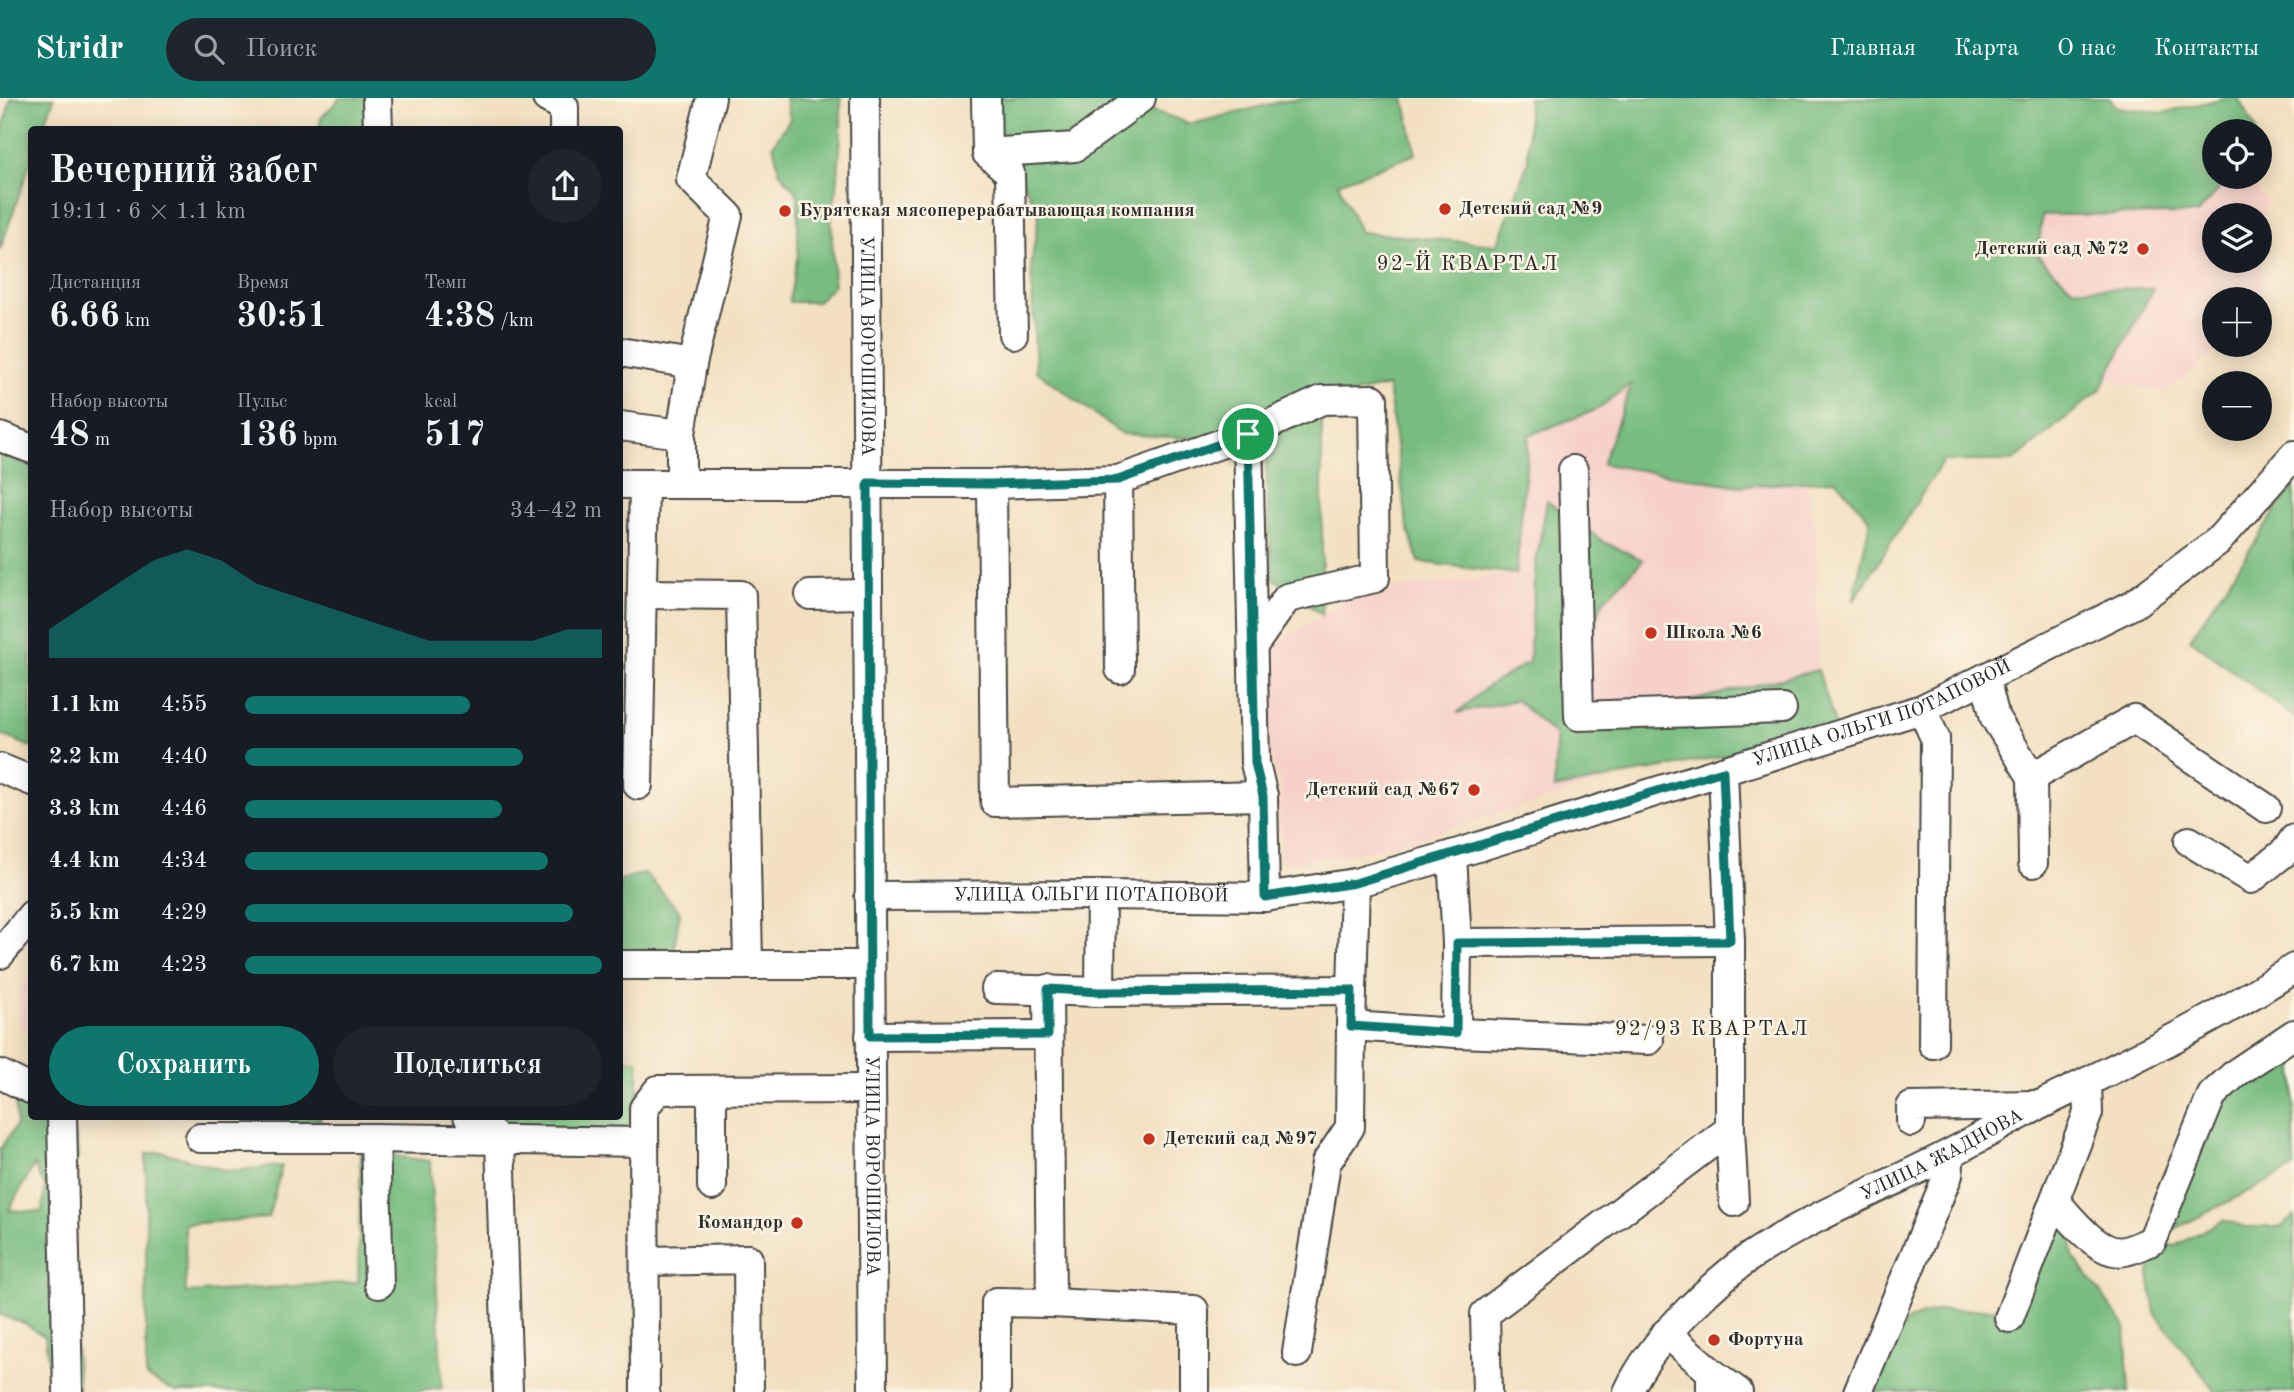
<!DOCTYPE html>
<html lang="ru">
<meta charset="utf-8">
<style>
body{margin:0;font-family:"Old Standard TT",serif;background:#20242c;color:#f1f3f6;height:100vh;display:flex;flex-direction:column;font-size:26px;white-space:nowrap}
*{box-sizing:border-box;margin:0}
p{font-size:23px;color:#9ea1a6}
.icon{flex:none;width:38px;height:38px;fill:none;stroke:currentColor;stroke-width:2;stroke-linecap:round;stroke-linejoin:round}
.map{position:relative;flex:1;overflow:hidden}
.side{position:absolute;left:28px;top:28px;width:595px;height:994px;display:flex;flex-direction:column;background:#171b24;border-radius:7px;box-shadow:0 4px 18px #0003}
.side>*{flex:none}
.fabs{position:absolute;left:2202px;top:21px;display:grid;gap:14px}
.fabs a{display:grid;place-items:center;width:70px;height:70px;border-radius:50%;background:#171b24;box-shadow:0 4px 18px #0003;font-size:35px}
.pin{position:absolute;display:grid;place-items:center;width:60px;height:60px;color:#fff;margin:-30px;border:4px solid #fff;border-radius:50%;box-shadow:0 2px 7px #0007}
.round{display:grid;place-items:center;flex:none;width:74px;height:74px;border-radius:37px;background:#20242c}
.headline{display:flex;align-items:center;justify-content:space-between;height:119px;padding:0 21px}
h1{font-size:38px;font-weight:800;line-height:52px}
.metrics{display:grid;grid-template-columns:repeat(3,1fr);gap:10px;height:119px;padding:7px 21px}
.metrics div{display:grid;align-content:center}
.metrics b{font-size:35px;font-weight:800}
.metrics small{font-size:19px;font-weight:400}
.metrics p{font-size:19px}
.chart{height:196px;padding:14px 21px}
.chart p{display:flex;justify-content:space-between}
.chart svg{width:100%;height:126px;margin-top:7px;fill:#0f766e;opacity:.7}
.button{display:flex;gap:14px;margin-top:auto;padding:14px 21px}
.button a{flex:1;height:80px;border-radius:42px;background:#0f766e;color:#fff;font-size:28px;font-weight:800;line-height:80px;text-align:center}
.button a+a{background:#20242c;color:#f1f3f6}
ul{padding:0 21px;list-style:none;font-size:23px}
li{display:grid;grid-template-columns:112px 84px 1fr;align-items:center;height:52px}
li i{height:18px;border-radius:9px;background:#0f766e}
header{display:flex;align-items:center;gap:42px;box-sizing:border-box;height:98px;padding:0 35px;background:#0f766e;color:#fff}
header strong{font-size:33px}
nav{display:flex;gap:38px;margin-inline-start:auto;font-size:24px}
.search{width:490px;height:63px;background:#20242c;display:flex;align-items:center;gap:18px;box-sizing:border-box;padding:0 24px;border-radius:38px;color:#9ea1a6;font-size:26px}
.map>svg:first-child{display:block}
</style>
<header>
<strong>Stridr</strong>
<div class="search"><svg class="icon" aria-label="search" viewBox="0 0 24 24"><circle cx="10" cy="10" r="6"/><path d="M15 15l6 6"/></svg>Поиск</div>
<nav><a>Главная</a><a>Карта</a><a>О нас</a><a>Контакты</a></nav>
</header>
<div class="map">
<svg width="2294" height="1294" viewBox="0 0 2294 1294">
<rect width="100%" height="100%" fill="#fcf5e5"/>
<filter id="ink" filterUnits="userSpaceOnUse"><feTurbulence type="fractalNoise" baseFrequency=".0143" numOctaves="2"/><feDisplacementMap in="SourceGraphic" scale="14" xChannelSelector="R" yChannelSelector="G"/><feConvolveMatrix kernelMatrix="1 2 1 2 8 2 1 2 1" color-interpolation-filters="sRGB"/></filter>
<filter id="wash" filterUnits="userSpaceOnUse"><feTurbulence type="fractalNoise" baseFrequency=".00686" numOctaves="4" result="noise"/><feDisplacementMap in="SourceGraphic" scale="28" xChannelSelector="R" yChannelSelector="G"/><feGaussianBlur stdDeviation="1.57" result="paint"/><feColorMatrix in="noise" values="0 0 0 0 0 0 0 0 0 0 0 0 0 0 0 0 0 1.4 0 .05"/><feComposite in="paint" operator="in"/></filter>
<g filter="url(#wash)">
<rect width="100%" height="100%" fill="#f2e0c1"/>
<path fill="#f7d1c9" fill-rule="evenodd" d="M1978,50L2214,79H2247L2265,101L2261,213L2259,215V201H2214V247H2222L2166,295L1988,251ZM2214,117H2259V163H2214Z
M1579,282L1792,289L1816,441L1819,619L1385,750L1280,766V687L1259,626L1258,554L1362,494L1516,476L1511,320H1576Z
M31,874V931L21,932L18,897Z"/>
<path fill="#95dd97" stroke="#608461" stroke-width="2" d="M620,962H638L637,1035L499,1033L500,1019L620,1018Z"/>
<path fill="#78bc80" stroke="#527456" stroke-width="2" fill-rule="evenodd" d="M11,0H54L43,31L32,32L31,63L0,152V42Z
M340,0H375L377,31L319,32L321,20Z
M785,0H841V38L837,90L831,115L834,187L817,204H789L798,156V97L779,73L773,47L790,21Z
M998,0H1118L1191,26L1283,3L1312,0H1404L1416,56L1338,85L1360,134L1497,147L1528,64V0H2109L2117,9L2163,15L2224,0H2238L2257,33H2214V79H2230L2197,116L2042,117L2038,158L2072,190L2153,191L2100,292L2077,311L2013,363H1943L1853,504L1870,422L1836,382L1740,388L1602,366L1632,285L1596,312L1529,337L1516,476L1419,464L1407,427L1388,288L1322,302V517L1272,479L1265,345L1122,336L1036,273L1031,166L1039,117L995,24Z
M0,356L31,369V649L0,636Z
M2294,386V619L2190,541Z
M1547,403L1604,444L1643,462L1603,503L1570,604L1616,621L1818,572L1838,636L1554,691L1556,638L1516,602L1457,615L1488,588L1529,564L1535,470Z
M645,775L680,814L673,856L620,855V782Z
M2294,943V1070L2165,1136L2236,975L2262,985Z
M31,986L32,1018L73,1019L78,1059L67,1089L78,1294H49V1269L45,1239L24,1225L0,1217V1051L17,1026L14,993ZM34,1067L45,1089L42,1114L9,1112Z
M245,1019H321L315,1040H256Z
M361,1053L430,1063L442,1290L414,1294H176L146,1279V1056L163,1054L227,1073L282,1068L268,1120L185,1126L186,1195L358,1184Z
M2062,1068L2073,1158L2125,1228L2129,1294H1874L1879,1258L1908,1222L1939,1212L2002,1211Z
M2294,1118V1294H2216L2155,1215L2149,1177L2152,1143L2175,1148L2223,1122L2247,1129H2281Z"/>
</g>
<g filter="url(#ink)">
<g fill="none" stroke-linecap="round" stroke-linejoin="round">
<defs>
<g id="minor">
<path d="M377,0L378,32"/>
<path d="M547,0L564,9V32"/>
<path id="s1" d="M865,0L873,1294"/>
<path d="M986,0L987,55L1010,75L1013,236"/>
<path d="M987,55L1075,49L1141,0"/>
<path d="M620,254L692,266"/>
<path d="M620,328L681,336"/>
<path d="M1248,336L1255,665L1263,698L1265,799"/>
<path d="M0,339L32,351"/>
<path d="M1573,372L1579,618L1782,611"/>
<path d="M1118,382L1120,571"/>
<path d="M620,386H992L1118,382L1248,336L1322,302L1373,301L1375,480L1287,500L1253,548"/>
<path d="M681,386V336L692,266L728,117L691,81L711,0"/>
<path d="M992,386L995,704L1263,698"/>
<path d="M642,496L741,497L748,866"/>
<path d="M810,497L867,496"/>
<path d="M1985,580L1995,620L2032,679L2134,621L2266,710"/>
<path d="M1922,611L1935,640L1933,946"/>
<path d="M0,670L32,683"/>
<path d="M1723,673L1730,843V1031L1734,1104"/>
<path d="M2032,679L2033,765"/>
<path d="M638,687L644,386"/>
<path d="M2189,743L2251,781L2286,753L2294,741"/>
<path d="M1452,757L1457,845L1456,935L1649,942"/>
<path id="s2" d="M869,798L1101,797L1265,799L1355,785L1452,757L1922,611L2134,506L2218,443L2294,357"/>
<path d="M1457,845L1730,843"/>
<path d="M0,856L32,817"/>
<path d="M620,867H869"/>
<path d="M996,891L1100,894L1352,892"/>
<path d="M1100,894L1101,797"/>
<path d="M1351,928L1456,935"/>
<path d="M870,938L1048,937"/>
<path d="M0,976L32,992"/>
<path d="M62,1018L68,1294"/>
<path d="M468,1018L500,1042L508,1294"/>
<path d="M1911,1024V1009L2036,1007"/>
<path d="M200,1040H375"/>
<path d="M712,1088V992"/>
<path d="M2055,1103C2071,1120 2099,1159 2125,1153C2134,1151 2143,1146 2152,1143L2212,997L2236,975L2294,936"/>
<path d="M645,1163L748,1161L749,1294"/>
<path d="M379,1186L375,1040L644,1044"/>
<path d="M1051,1205L1194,1212V1294"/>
<path d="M2009,1220L2088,1015L2087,984"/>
<path d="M1666,1235L1711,1274V1294"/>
<path d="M1297,1255L1326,1065L1350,1029L1351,928L1355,785"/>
<path d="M1711,1274L1738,1294"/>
<path d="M645,1294L644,1010L658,992L870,991"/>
<path d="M996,1294V1204L1051,1205L1048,891"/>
<path d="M1487,1294L1485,1216L1730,1031"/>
<path id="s3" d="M1628,1294C1641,1266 1659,1243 1680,1221C1702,1198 1725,1176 1751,1158C1813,1117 1883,1090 1949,1056C1980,1040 2011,1021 2042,1006C2127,964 2215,923 2294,870"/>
<path d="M1858,1294L1948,1077L1950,1056"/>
</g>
</defs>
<use href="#minor" stroke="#494642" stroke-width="32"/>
<use href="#minor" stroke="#fff" stroke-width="28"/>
</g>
</g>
<g fill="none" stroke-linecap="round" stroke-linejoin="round" filter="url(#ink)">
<defs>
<path id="route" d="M1248,336L1255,665L1263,698L1265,799L1355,785L1723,673L1730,843L1457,845L1456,935L1351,928L1352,892L1100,894L1048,891V937L870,938L868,385L992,386L1118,382Z"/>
</defs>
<use href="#route" stroke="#fff" stroke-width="14"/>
<use href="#route" stroke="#0f766e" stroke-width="9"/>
</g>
<g fill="#c8321e" stroke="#fcf5e5" stroke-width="2.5">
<circle cx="1445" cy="111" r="7"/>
<circle cx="785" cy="113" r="7"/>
<circle cx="2143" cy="151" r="7"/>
<circle cx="1651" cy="535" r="7"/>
<circle cx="1474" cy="692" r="7"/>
<circle cx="1149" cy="1041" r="7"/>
<circle cx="797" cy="1125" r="7"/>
<circle cx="1714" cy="1242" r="7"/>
</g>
<g text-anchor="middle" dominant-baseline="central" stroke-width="5" stroke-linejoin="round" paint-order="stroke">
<g font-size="19" font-weight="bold" fill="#2b2b2b" stroke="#fcf5e5" text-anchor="start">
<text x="1459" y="111">Детский сад №9</text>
<text x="799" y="113">Бурятская мясоперерабатывающая компания</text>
<text x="2129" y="151" text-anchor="end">Детский сад №72</text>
<text x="1665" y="535">Школа №6</text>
<text x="1460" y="692" text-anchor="end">Детский сад №67</text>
<text x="1163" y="1041">Детский сад №97</text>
<text x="783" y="1125" text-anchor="end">Командор</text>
<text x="1728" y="1242">Фортуна</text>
</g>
<g font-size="19" fill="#2b2b2b" stroke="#fcf5e5">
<text stroke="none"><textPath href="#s1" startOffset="248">УЛИЦА ВОРОШИЛОВА</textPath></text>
<text stroke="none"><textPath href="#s2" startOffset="1041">УЛИЦА ОЛЬГИ ПОТАПОВОЙ</textPath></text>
<text stroke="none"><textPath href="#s2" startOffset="222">УЛИЦА ОЛЬГИ ПОТАПОВОЙ</textPath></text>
<text stroke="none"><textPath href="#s3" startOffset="401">УЛИЦА ЖАДНОВА</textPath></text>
<text stroke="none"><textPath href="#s1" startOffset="1068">УЛИЦА ВОРОШИЛОВА</textPath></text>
</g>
<g font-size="21" letter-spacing="2" fill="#2b2b2b" stroke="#fcf5e5">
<text x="1468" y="166">92-Й КВАРТАЛ</text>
<text x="1712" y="931">92/93 КВАРТАЛ</text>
</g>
</g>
</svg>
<div class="fabs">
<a><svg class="icon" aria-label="locate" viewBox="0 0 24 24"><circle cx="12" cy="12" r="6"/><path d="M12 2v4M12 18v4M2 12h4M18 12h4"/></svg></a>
<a><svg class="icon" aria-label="layers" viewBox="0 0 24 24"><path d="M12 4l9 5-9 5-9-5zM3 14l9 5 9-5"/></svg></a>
<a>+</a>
<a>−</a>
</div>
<div class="pin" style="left:1248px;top:336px;background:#1e9e55"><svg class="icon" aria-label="arrive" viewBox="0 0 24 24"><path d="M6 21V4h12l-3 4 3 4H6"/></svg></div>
<section class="side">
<div class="headline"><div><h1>Вечерний забег</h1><p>19:11 · 6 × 1.1 km</p></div><a class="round"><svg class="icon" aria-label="share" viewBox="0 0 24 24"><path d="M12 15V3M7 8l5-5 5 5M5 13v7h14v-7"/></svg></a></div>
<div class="metrics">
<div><p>Дистанция</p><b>6.66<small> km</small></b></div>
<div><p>Время</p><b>30:51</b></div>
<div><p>Темп</p><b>4:38<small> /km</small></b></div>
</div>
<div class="metrics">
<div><p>Набор высоты</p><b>48<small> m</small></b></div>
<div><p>Пульс</p><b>136<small> bpm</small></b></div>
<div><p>kcal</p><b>517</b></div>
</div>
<div class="chart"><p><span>Набор высоты</span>34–42 m</p>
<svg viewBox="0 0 160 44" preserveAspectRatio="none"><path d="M0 44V34L10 26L20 18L30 10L40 6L50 10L60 18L70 22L80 26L90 30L100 34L110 38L120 38L130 38L140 38L150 34L160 34V44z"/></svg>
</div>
<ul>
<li><b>1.1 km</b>4:55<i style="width:63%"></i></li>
<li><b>2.2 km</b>4:40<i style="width:78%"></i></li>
<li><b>3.3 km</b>4:46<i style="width:72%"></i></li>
<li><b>4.4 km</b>4:34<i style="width:85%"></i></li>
<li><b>5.5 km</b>4:29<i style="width:92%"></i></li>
<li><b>6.7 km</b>4:23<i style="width:100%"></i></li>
</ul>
<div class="button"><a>Сохранить</a><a>Поделиться</a></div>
</section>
</div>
